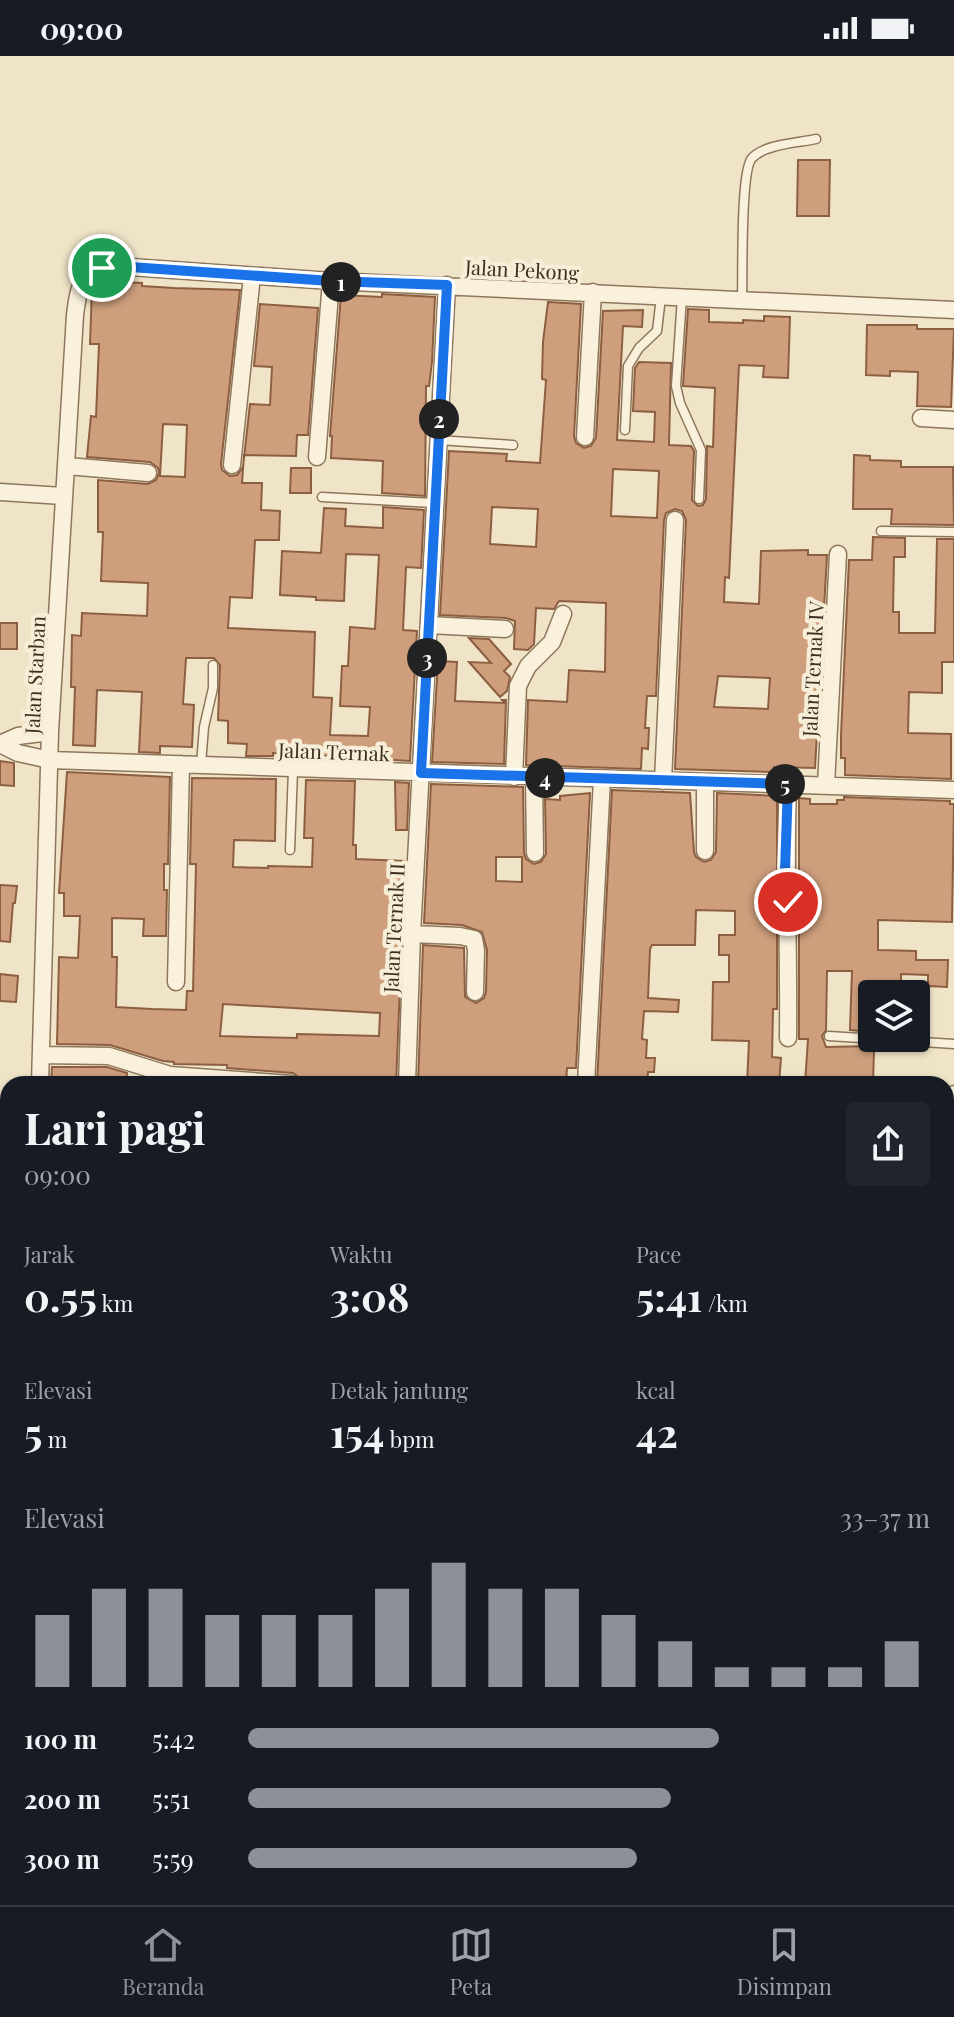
<!DOCTYPE html>
<html lang="id">
<meta charset="utf-8">
<style>
body{margin:0;font-family:"Playfair Display",serif;background:#20242c;color:#f1f3f6;height:100vh;display:flex;flex-direction:column;font-size:30px;white-space:nowrap}
*{box-sizing:border-box;margin:0}
p{font-size:26px;color:#9ea1a6}
.icon{flex:none;width:44px;height:44px;fill:none;stroke:currentColor;stroke-width:2;stroke-linecap:round;stroke-linejoin:round}
.map{position:relative;flex:1;overflow:hidden}
.sheet{position:absolute;left:0px;top:1020px;width:954px;height:830px;display:flex;flex-direction:column;background:#171b24;border-radius:24px 24px 0 0;box-shadow:0 2px 6px #0004}
.sheet>*{flex:none}
.fabs{position:absolute;left:858px;top:924px;display:grid;gap:16px}
.fabs a{display:grid;place-items:center;width:72px;height:72px;border-radius:8px;background:#171b24;box-shadow:0 2px 6px #0004;font-size:40px}
.pin{position:absolute;display:grid;place-items:center;width:68px;height:68px;color:#fff;margin:-34px;border:4px solid #fff;border-radius:50%;box-shadow:0 2px 8px #0007}
.km{position:absolute;width:40px;height:40px;margin:-20px;border-radius:50%;background:#222;color:#fff;font-size:22px;line-height:40px;text-align:center}
.round{display:grid;place-items:center;flex:none;width:84px;height:84px;border-radius:8px;background:#20242c}
.overview{display:flex;align-items:center;justify-content:space-between;height:136px;padding:0 24px}
h1{font-size:44px;font-weight:700;line-height:60px}
.figures{display:grid;grid-template-columns:repeat(3,1fr);gap:12px;height:136px;padding:8px 24px}
.figures div{display:grid;align-content:center}
.figures b{font-size:40px;font-weight:700}
.figures small{font-size:22px;font-weight:400}
.figures p{font-size:22px}
.chart{height:224px;padding:16px 24px}
.chart p{display:flex;justify-content:space-between}
.chart svg{width:100%;height:144px;margin-top:8px;stroke:#8c9099;stroke-width:6}
ul{padding:0 24px;list-style:none;font-size:26px}
li{display:grid;grid-template-columns:128px 96px 1fr;align-items:center;height:60px}
li i{height:20px;border-radius:10px;background:#8c9099}
.status{display:flex;justify-content:space-between;align-items:center;height:56px;padding:0 40px;background:#171b24;direction:ltr}
.status svg{height:22px;fill:currentColor}
.tabs{display:flex;justify-content:space-around;align-items:center;height:112px;border-top:2px solid #363941;background:#171b24;font-size:22px;color:#9ea1a6}
.tabs a{display:grid;justify-items:center;gap:4px}
.tabs .on{color:#8c9099}
.map>svg:first-child{display:block}
</style>
<div class="status"><b>09:00</b><svg viewBox="0 0 49 12"><path d="M0 12V9h3v3zM5 12V6h3v6zM10 12V3h3v9zM15 12V0h3v12zM26 1h20v11H26zM47 4h2v5h-2z"/></svg></div>
<div class="map">
<svg width="954" height="1849" viewBox="0 0 954 1849">
<rect width="100%" height="100%" fill="#f0e4c8"/>
<path fill="#cf9f7d" stroke="#8d5f41" stroke-width="2" fill-rule="evenodd" d="M798,104H830L829,160H797Z
M99,225L142,227V230L174,232L240,234L221,408L222,414L230,420L237,419L243,411L250,348L270,349L272,311L254,310L260,248L318,252L308,379H297L296,400L244,399L242,427H262L261,454L280,455L279,484H255L252,542L230,541L228,572L315,576L313,641L332,642L330,679L368,680L370,651L340,650L342,610H348L350,571L375,573L379,499L346,498L344,545L316,544V541L280,539L282,495L321,497L324,452L346,453L345,470L383,472V451L424,454L421,512L406,511L403,574L417,575L410,705L273,697V700H246L247,688L228,687V665L218,664L220,609L214,602H186L183,648L194,649L192,691L160,690V697L139,696L142,636L97,634L95,690L73,689L75,631H71L72,579L81,580L82,557L147,560L148,527L101,525L103,476H98V424L148,428L156,424L159,417L158,412L150,406L87,401L91,360L96,361L99,288H90L92,232ZM163,368L187,369L185,421L160,420Z
M382,238L435,241L432,306L429,330H426L425,440L382,437L383,405L331,402L332,380H330L341,239L382,241Z
M548,246L581,248L574,380L576,387L584,392L591,390L596,382L603,255L643,254L642,271L623,270L617,384L654,386L655,356L633,355L635,312L639,306L671,307L669,389L691,390L694,395L692,444L698,450L703,449L706,443L707,390L713,391L715,332L683,330L688,253L709,254V266L743,267V264L764,265V260L790,261L788,322L763,321L764,310L739,309L729,522L725,521L724,546L759,548L761,495L808,494V499H827L815,712L774,711L773,716L675,713L686,464L682,455L675,453L666,457L664,464L656,640H647L645,672H649L648,693L642,692L641,713L526,709L528,644L567,646L569,614L605,616L606,547L559,545L554,553L536,552L534,588L528,594L514,593L515,565L506,562L440,559L449,395L507,398L506,405L540,407L546,324L542,323L543,286ZM613,413L659,415L657,462L611,460ZM492,451L538,453L536,491L490,488ZM718,620L770,622L768,653L714,651Z
M867,269H917V273H954L951,351L917,350L918,316L890,315V320L866,319Z
M854,399L870,400V404L901,405V411H953L954,469L891,468L892,453H853Z
M291,412H311V437H290Z
M873,481L905,482V501H894L893,556H899V577H935L937,483H954V606H942V637L909,636L908,677L951,678V723L845,719V702H841V679L849,504H872Z
M0,567H17V593H0Z
M469,582L489,583L511,608L504,615L510,621L507,635L500,641L469,606L491,607Z
M438,605L457,606L455,645L505,647L502,644H506L504,708L432,706Z
M0,705L14,707V730L0,729Z
M67,716L170,721L168,808H164V834H167L166,880H143L144,863L112,862V901H117L116,951L152,953L186,954L187,935H193L196,808H190L192,722L276,723L275,785L234,784L233,811L268,812V810L312,811L313,782H304L306,724L355,725L353,789H356V803L405,805L396,1028L301,1023L293,1017L227,1012V1009L174,1008V1006L163,1005L110,989L57,988L59,901L78,902L80,860H64V837H59ZM223,948L380,957L379,980L297,978V982L220,980Z
M395,726L409,727L407,774H396Z
M431,728L523,731L524,797L526,803L534,808L541,806L546,798L545,743L560,744V740L590,737L576,1012H567L566,1028H418L423,889L464,892L465,941L476,947L484,942L486,936L487,894L482,876L462,869L424,867ZM496,801H522V826L496,825Z
M612,734L690,737L694,796L696,801L704,806L711,804L716,796L717,737L777,740V953H773L772,1001L781,1002L779,1028H747L749,985L712,984L713,926H729V899H719V879H735V855L696,854L695,889H652L650,893L648,942L679,944L678,956L644,955L642,983L647,984L646,1002H655L654,1016H648L647,1028H597Z
M844,741L950,745V748H954L952,866L878,864V894L916,895V904H948L947,931L928,930V919L901,918V938H872V976L850,974L852,915H827L826,974L822,980L826,991L872,990L874,994L873,1028H805L808,983H799V742L810,743V748H837V744H844Z
M0,829L17,830L15,847H13L10,886L0,885Z
M0,918L18,920L16,946L0,945Z
M52,1011H107L127,1017L126,1028H51Z"/>
<g fill="none" stroke-linecap="round" stroke-linejoin="round">
<defs>
<path id="service" d="M682,241L676,330L680,347L701,394L699,443
M742,244C743,221 740,115 752,102C765,88 798,87 816,83
M625,374L628,310L639,292L657,275L661,241
M438,384L513,389
M322,441L433,447
M881,475L954,476
M201,708L204,671L213,632V609
M290,794L293,714
M829,980L954,988"/>
<path id="minor" d="M921,362L954,364
M585,381L593,236
M317,401L331,225
M232,409L252,220
M67,410L148,417
M0,436L63,440
M429,569L505,573
M0,688L18,697L50,704L954,734
M0,688L18,680L50,676
M514,721L518,630L528,610L552,586L563,558
M534,721L535,797
M663,725L675,464
M705,726V795
M788,728C785,813 789,897 788,982
M826,729L838,498
M412,878L460,880L474,883L476,894L475,936
M176,926L181,708
M42,999L109,1000L170,1019L291,1028
M40,1028L50,676L75,259C79,227 82,213 116,210L331,225L954,254
M407,1028L412,878L447,229
M586,1028L602,723
M0,1282H8
M946,1357L954,1038
M0,1417H8
M0,1503L8,1504
M0,1567H8
M946,1608H954
M946,1789L954,1790
M0,1823L8,1638
M266,1842V1849
M500,1849L507,1842
M572,1849L573,1842
M922,1849L923,1842"/>
</defs>
<use href="#service" stroke="#8d765c" stroke-width="11"/>
<use href="#minor" stroke="#8d765c" stroke-width="19"/>
<use href="#service" stroke="#faf1dc" stroke-width="8"/>
<use href="#minor" stroke="#faf1dc" stroke-width="16"/>
</g>
<g fill="none" stroke-linecap="round" stroke-linejoin="round">
<defs>
<path id="route" d="M102,212L116,210L331,225L447,229L421,717L788,728L785,815L788,846"/>
</defs>
<use href="#route" stroke="#fff" stroke-width="16"/>
<use href="#route" stroke="#1a73e8" stroke-width="10"/>
</g>
<g text-anchor="middle" dominant-baseline="central" stroke-width="8" stroke-linejoin="round" paint-order="stroke">
<g font-size="20" fill="#3d2e20" stroke="#f7eed8">
<text transform="translate(522 213) rotate(3)">Jalan Pekong</text>
<text transform="translate(812 613) rotate(-87)">Jalan Ternak IV</text>
<text transform="translate(34 619) rotate(-87)">Jalan Starban</text>
<text transform="translate(334 695) rotate(2)">Jalan Ternak</text>
<text transform="translate(393 872) rotate(-87)">Jalan Ternak II</text>
</g>
</g>
</svg>
<div class="fabs">
<a><svg class="icon" aria-label="layers" viewBox="0 0 24 24"><path d="M12 4l9 5-9 5-9-5zM3 14l9 5 9-5"/></svg></a>
</div>
<div class="pin" style="left:102px;top:212px;background:#1e9e55"><svg class="icon" aria-label="arrive" viewBox="0 0 24 24"><path d="M6 21V4h12l-3 4 3 4H6"/></svg></div>
<div class="pin" style="left:788px;top:846px;background:#d93025"><svg class="icon" aria-label="check" viewBox="0 0 24 24"><path d="M5 12l5 5 9-10"/></svg></div>
<b class="km" style="left:341px;top:226px">1</b>
<b class="km" style="left:439px;top:363px">2</b>
<b class="km" style="left:427px;top:602px">3</b>
<b class="km" style="left:545px;top:722px">4</b>
<b class="km" style="left:785px;top:728px">5</b>
<section class="sheet">
<div class="overview"><div><h1>Lari pagi</h1><p>09:00</p></div><a class="round"><svg class="icon" aria-label="share" viewBox="0 0 24 24"><path d="M12 15V3M7 8l5-5 5 5M5 13v7h14v-7"/></svg></a></div>
<div class="figures">
<div><p>Jarak</p><b>0.55<small> km</small></b></div>
<div><p>Waktu</p><b>3:08</b></div>
<div><p>Pace</p><b>5:41<small> /km</small></b></div>
</div>
<div class="figures">
<div><p>Elevasi</p><b>5<small> m</small></b></div>
<div><p>Detak jantung</p><b>154<small> bpm</small></b></div>
<div><p>kcal</p><b>42</b></div>
</div>
<div class="chart"><p><span>Elevasi</span>33–37 m</p>
<svg viewBox="0 0 160 44" preserveAspectRatio="none"><path d="M5 44V22M15 44V14M25 44V14M35 44V22M45 44V22M55 44V22M65 44V14M75 44V6M85 44V14M95 44V14M105 44V22M115 44V30M125 44V38M135 44V38M145 44V38M155 44V30"/></svg>
</div>
<ul>
<li><b>100 m</b>5:42<i style="width:69%"></i></li>
<li><b>200 m</b>5:51<i style="width:62%"></i></li>
<li><b>300 m</b>5:59<i style="width:57%"></i></li>
</ul>
</section>
</div>
<nav class="tabs">
<a class="on"><svg class="icon" aria-label="home" viewBox="0 0 24 24"><path d="M3 11l9-7 9 7M6 9v11h12V9"/></svg>Beranda</a>
<a><svg class="icon" aria-label="map" viewBox="0 0 24 24"><path d="M3 6l6-2 6 2 6-2v14l-6 2-6-2-6 2zM9 4v14M15 6v14"/></svg>Peta</a>
<a><svg class="icon" aria-label="saved" viewBox="0 0 24 24"><path d="M7 4h10v16l-5-4-5 4z"/></svg>Disimpan</a>
</nav>
